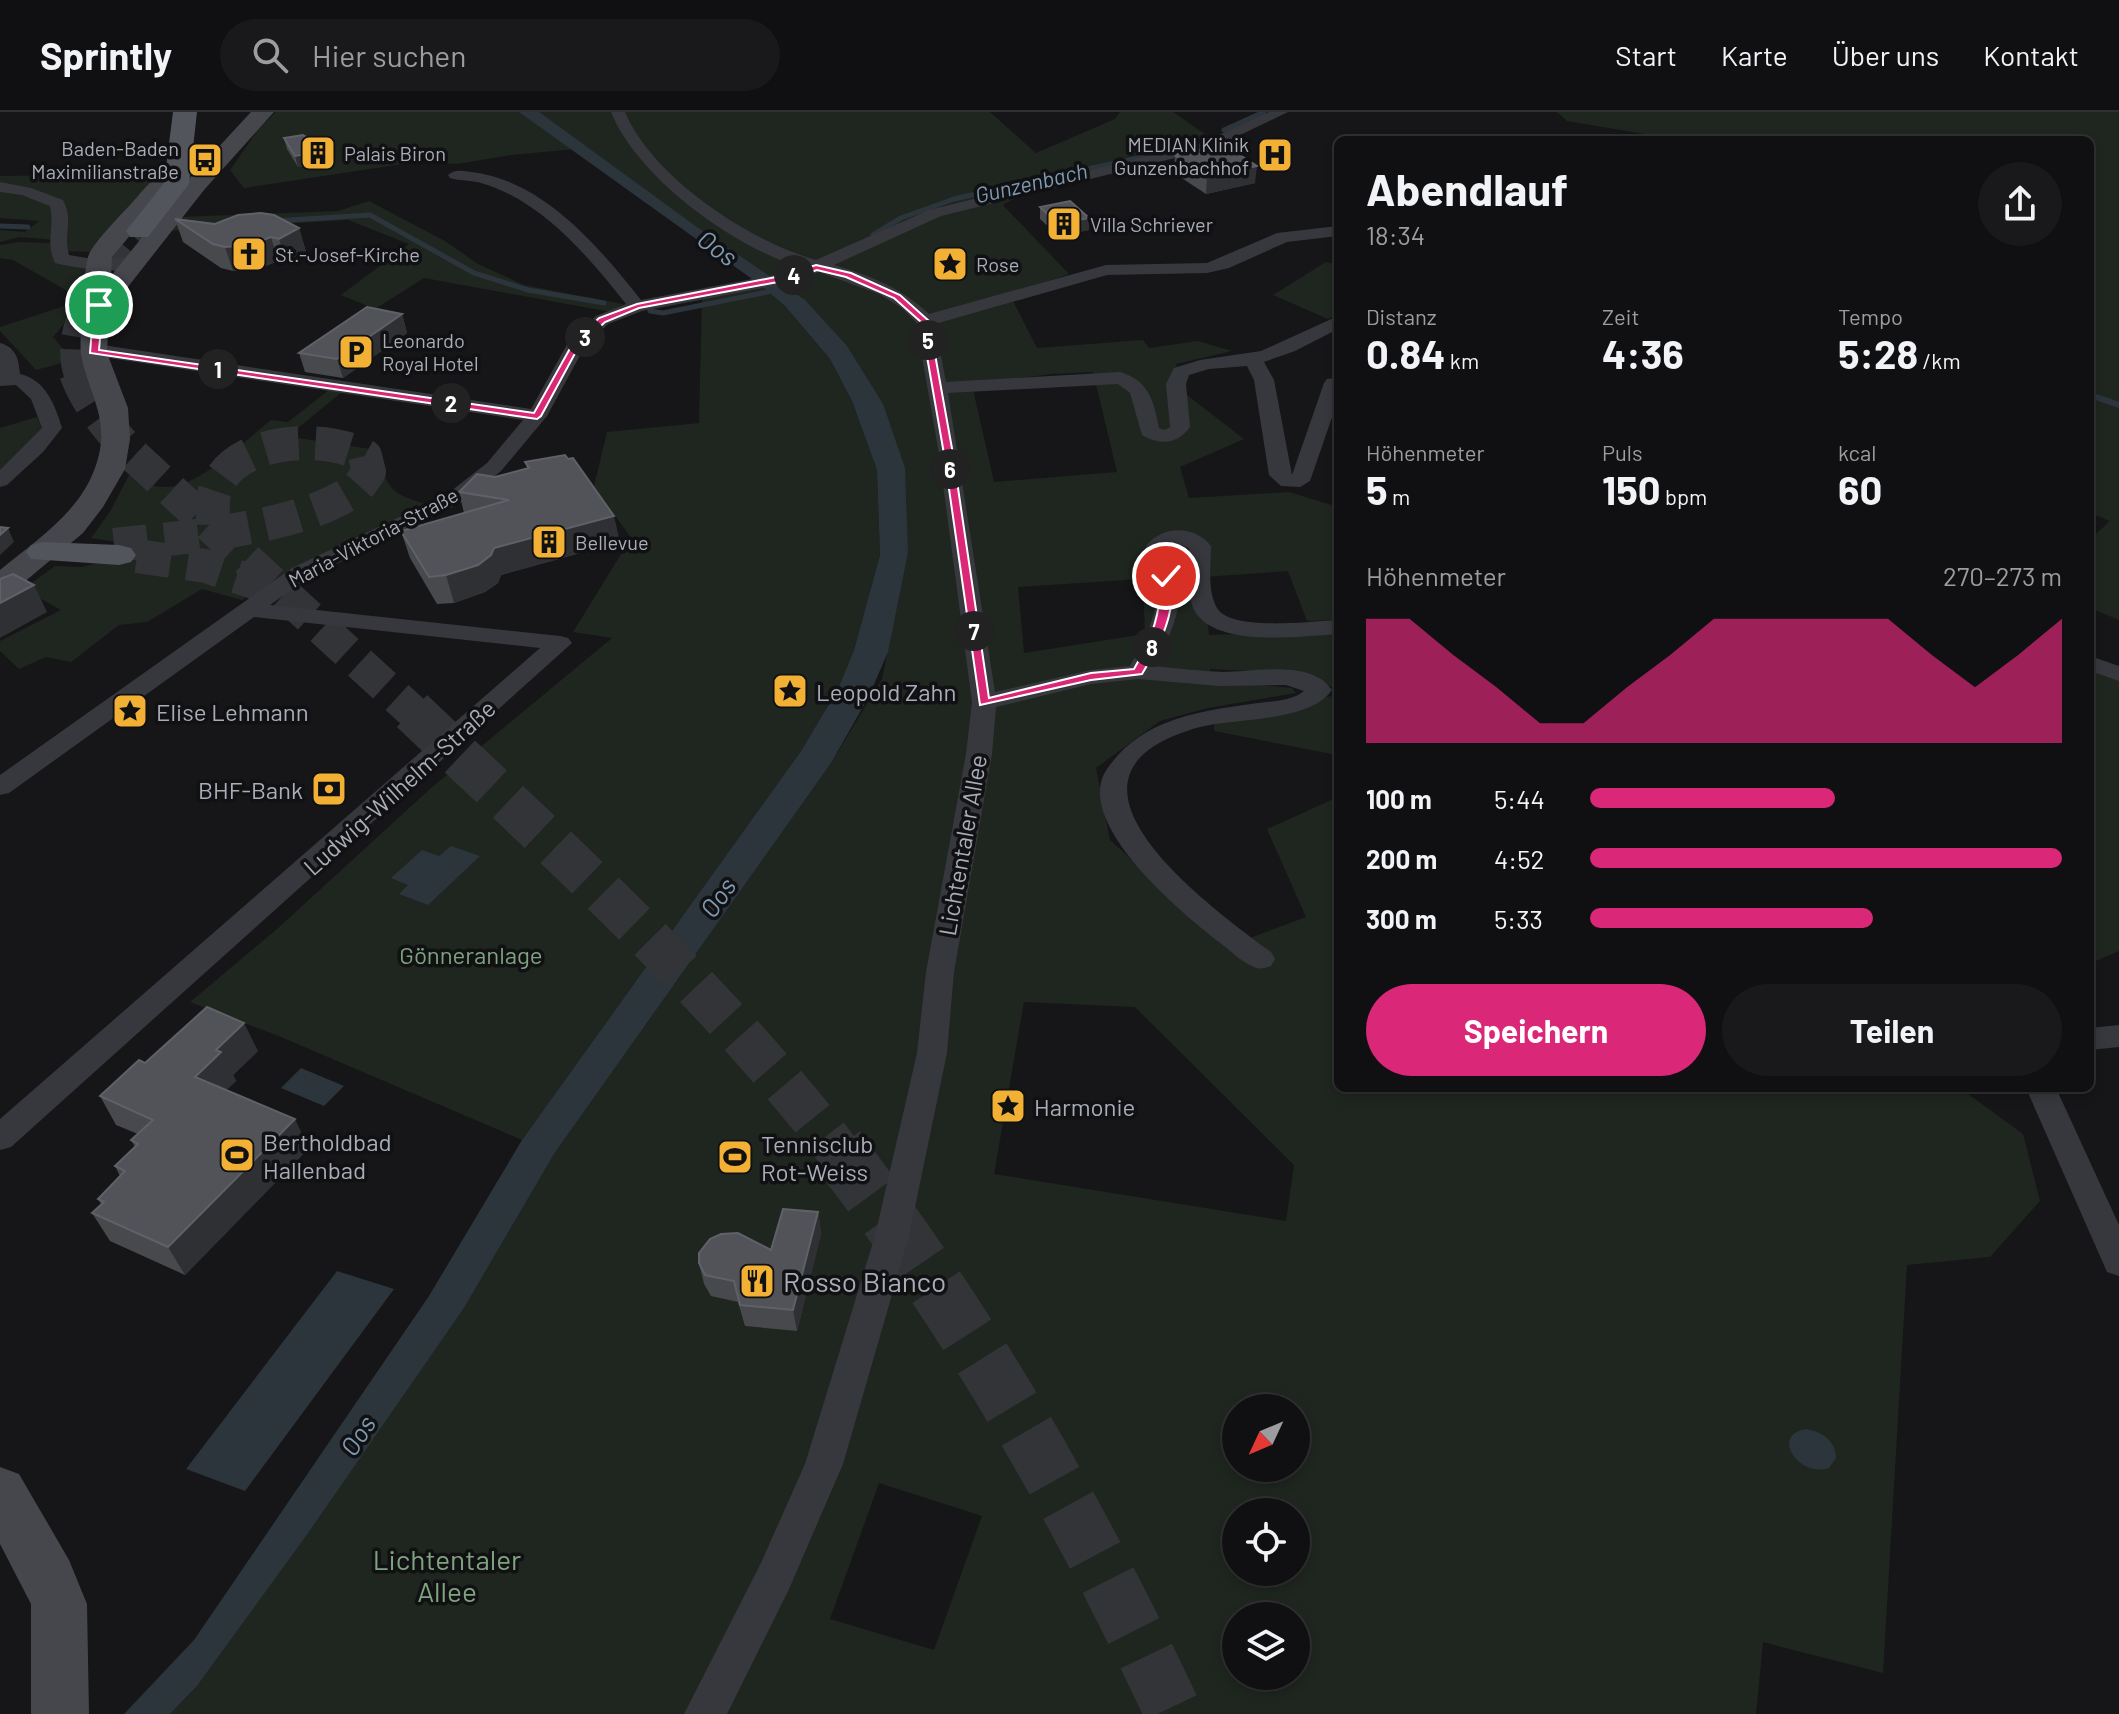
<!DOCTYPE html>
<html lang="de">
<meta charset="utf-8">
<style>
body{margin:0;font-family:Barlow,sans-serif;background:#19191b;color:#f1f3f6;height:100vh;display:flex;flex-direction:column;font-size:30px;white-space:nowrap}
*{box-sizing:border-box;margin:0}
p{font-size:26px;color:#9c9d9f}
.icon{flex:none;width:44px;height:44px;fill:none;stroke:currentColor;stroke-width:2;stroke-linecap:round;stroke-linejoin:round}
.map{position:relative;flex:1;overflow:hidden}
.panel{position:absolute;left:1334px;top:24px;width:760px;height:956px;display:flex;flex-direction:column;background:#101012;border-radius:12px;box-shadow:0 4px 12px #0003,0 0 0 2px #303032}
.panel>*{flex:none}
.needle{width:52px;rotate:226deg}
.buttons{position:absolute;left:1222px;top:1282px;display:grid;gap:16px}
.buttons a{display:grid;place-items:center;width:88px;height:88px;border-radius:50%;background:#101012;box-shadow:0 4px 12px #0003,0 0 0 2px #303032;font-size:40px}
.pin{position:absolute;display:grid;place-items:center;width:68px;height:68px;color:#fff;margin:-34px;border:4px solid #fff;border-radius:50%;box-shadow:0 2px 8px #0007}
.km{position:absolute;width:40px;height:40px;margin:-20px;border-radius:50%;background:#222;color:#fff;font-size:22px;line-height:40px;text-align:center}
.round{display:grid;place-items:center;flex:none;width:84px;height:84px;border-radius:42px;background:#19191b}
.overview{display:flex;align-items:center;justify-content:space-between;height:136px;padding:0 32px}
h1{font-size:44px;font-weight:700;line-height:60px}
.figures{display:grid;grid-template-columns:repeat(3,1fr);gap:12px;height:136px;padding:8px 32px}
.figures div{display:grid;align-content:center}
.figures b{font-size:40px;font-weight:700}
.figures small{font-size:22px;font-weight:400}
.figures p{font-size:22px}
.chart{height:224px;padding:16px 32px}
.chart p{display:flex;justify-content:space-between}
.chart svg{width:100%;height:144px;margin-top:8px;fill:#db2777;opacity:.7}
.cta{display:flex;gap:16px;margin-top:auto;padding:16px 32px}
.cta a{flex:1;height:92px;border-radius:48px;background:#db2777;color:#fff;font-size:32px;font-weight:700;line-height:92px;text-align:center}
.cta a+a{background:#19191b;color:#f1f3f6}
ul{padding:0 32px;list-style:none;font-size:26px}
li{display:grid;grid-template-columns:128px 96px 1fr;align-items:center;height:60px}
li i{height:20px;border-radius:10px;background:#db2777}
header{display:flex;align-items:center;gap:48px;box-sizing:border-box;height:112px;padding:0 40px;background:#101012;border-bottom:2px solid #303032}
header strong{font-size:38px}
nav{display:flex;gap:44px;margin-inline-start:auto;font-size:28px}
.search{width:560px;height:72px;background:#19191b;display:flex;align-items:center;gap:20px;box-sizing:border-box;padding:0 28px;border-radius:44px;color:#9c9d9f;font-size:30px}
.map>svg:first-child{display:block}
</style>
<header>
<strong>Sprintly</strong>
<div class="search"><svg class="icon" aria-label="search" viewBox="0 0 24 24"><circle cx="10" cy="10" r="6"/><path d="M15 15l6 6"/></svg>Hier suchen</div>
<nav><a>Start</a><a>Karte</a><a>Über uns</a><a>Kontakt</a></nav>
</header>
<div class="map">
<svg width="2119" height="1602" viewBox="0 0 2119 1602">
<rect width="100%" height="100%" fill="#161618"/>
<path fill="#1e261f" fill-rule="evenodd" d="M276,0H990L1036,41L1115,7L1120,0H1173L1209,25L1055,63L1003,93L1069,162L1010,183L1037,236L1143,228L1149,236L1198,229L1232,239L1176,252L1187,283L1244,327L1180,355L1189,386L1289,380L1338,395V508L1307,509L1288,459L1204,465L1209,523L1338,519V578L1305,562L1210,557V569L1292,576L1296,581L1208,596L1160,609L1096,656L1110,728L1229,834L1306,805L1267,717L1338,685V976H1960L2023,1022L2040,1089L1990,1145L1907,1153L1883,1561L1763,1530L1756,1602H170L197,1574L309,1420L464,1196L554,1042L831,651L882,567L908,441L847,234L697,115L586,36L511,43L457,52L416,50L244,76L230,58L257,19ZM1093,260L1117,360L994,370L972,273L1051,262ZM1143,467L1145,522L1024,541L1018,475ZM1024,890L1135,895L1294,1053L1286,1109L994,1062ZM1236,1296H1296V1356H1236ZM879,1371L982,1404L934,1538L830,1507ZM1236,1400H1296V1460H1236ZM1236,1504H1296V1564H1236Z
M1557,0H2119V508L2090,496V427L2110,409L2090,401V28H1680L1567,9Z
M131,62L148,65L154,73L93,140L59,139L55,128L20,125L0,130V118L25,120L39,109L0,106V64Z
M369,89L445,129L478,152L524,173L623,192L611,200L424,166L375,197L341,183L409,132L348,108L168,119L180,105L338,99Z
M19,130L53,131L59,151L94,155L84,188L53,225L73,248L36,258L0,219V215L83,188L13,148L0,146V133Z
M1326,150L1338,153V202L1328,207L1273,183Z
M759,172L785,194L830,247L852,289L877,358L880,443L854,538L838,577L801,639L522,1028L281,925L190,890L277,817L431,676L612,526L573,520L631,426L594,374L607,320L699,311L702,183Z
M329,278L342,280L298,316L295,320L298,326L377,338C389,381 389,380 431,394L300,461L265,472L242,488L202,477L147,510L119,513L71,550L46,545L19,557L0,539V529L61,498L23,477L55,454L81,455L116,447L124,436L116,430L91,426L111,398L129,363C140,369 151,375 165,375C200,375 243,330 271,308L288,310Z
M37,305L43,318L0,362V316Z
M2097,554L2119,563V839L2091,851L2090,571Z
M1338,583V646L1332,642L1214,619L1215,603Z"/>
<path fill="#2c353c" d="M519,0H539L697,115L805,188L847,234L883,292L905,356L908,441L888,540L868,586L831,651L554,1042L464,1196L309,1420L197,1574L170,1602H124L194,1528L429,1184L522,1028L801,639L838,577L854,538L880,443L877,358L852,289L830,247L785,194L759,172Z
M451,734L480,744L428,793L399,782L408,773L391,766L422,738L439,744Z
M301,956L344,974L324,994L281,976Z
M337,1159L394,1177L245,1379L186,1357Z
M1807,1317C1822,1320 1836,1329 1836,1346L1829,1356C1799,1366 1769,1322 1807,1317Z"/>
<g fill="none" stroke-linecap="round" stroke-linejoin="round">
<path stroke="#2c353c" stroke-width="5" d="M1224,18L1264,0
M274,109L370,103L474,161L528,178L604,191
M0,114L28,115
M873,123L901,106L954,87L1195,33
M650,199L663,201L777,178"/>
<path stroke="#2c353c" stroke-width="6" d="M2090,283L2119,293"/>
<path stroke="#333438" stroke-width="26" stroke-dasharray="26 13" stroke-linecap="butt" d="M77,263C59,210 108,157 139,119"/>
<path stroke="#333438" stroke-width="34" stroke-dasharray="34 17" stroke-linecap="butt" d="M76,261C88,294 110,318 134,344L414,601
M114,433C183,425 295,418 353,379C360,374 364,367 369,360L365,344C324,321 229,326 214,382C212,391 213,404 213,413
M137,444L206,454L271,476"/>
<path stroke="#333438" stroke-width="44" stroke-dasharray="44 22" stroke-linecap="butt" d="M412,599C560,740 713,877 838,1039"/>
<path stroke="#333438" stroke-width="57" stroke-dasharray="57 28" stroke-linecap="butt" d="M837,1037C972,1212 1080,1402 1174,1602"/>
<path fill="#37383d" fill-rule="evenodd" d="M611,0H625C653,66 749,129 816,148L929,98L1201,31L1269,0H1288L1211,37L941,104L834,153C869,163 902,176 929,202L1106,153L1207,151L1277,121L1338,114V124L1287,130L1229,156L1207,161L1107,163L935,212L946,270L1120,260C1149,268 1154,290 1159,316L1165,318L1170,315L1166,272L1174,256L1200,248L1261,239L1338,204V217L1295,239L1264,250L1274,268L1292,363L1324,271L1327,267L1338,266V288L1310,369L1300,375L1281,374L1269,363L1254,268L1247,254L1209,257L1189,263L1186,272L1190,315C1178,332 1160,334 1142,323L1130,281L1118,272L948,281L995,580L1091,558L1130,554C1144,529 1160,501 1156,471C1154,458 1148,447 1146,434C1162,413 1195,413 1211,434C1211,453 1207,479 1217,496C1231,520 1313,509 1338,508V522C1300,524 1208,538 1192,493C1186,475 1189,454 1189,436L1174,431L1168,435C1170,446 1175,456 1178,467C1184,498 1168,528 1153,554C1177,556 1200,559 1223,560C1255,560 1311,547 1332,578C1310,610 1236,606 1200,615C1028,662 1206,792 1271,840L1275,847L1271,854C1264,856 1260,858 1254,855C1241,850 1230,838 1219,830C1183,802 1071,710 1107,657C1142,606 1200,599 1258,591C1273,589 1292,589 1304,579L1286,573L1220,574L1138,567L1091,572L996,595L992,642L954,860L947,941L909,1124L843,1352L789,1477L727,1602H684L761,1451L805,1352L875,1124L917,941L926,860L966,642L972,590L939,342L916,210L902,196L879,182L819,160L783,172L642,199L608,212L584,236L547,304L501,359L460,391L308,466L270,493L560,524L568,526L572,531L11,1035L0,1038V1007L540,536L254,505L9,681L0,683V663L292,456L446,383L487,351L523,308L109,246L94,247L85,241L87,237L109,234L531,297L569,229L596,204L626,192C589,145 541,88 481,71C471,68 460,69 450,66L448,63C455,57 462,59 471,60C543,68 599,135 641,188L779,162L801,155C734,136 637,65 611,0Z
M0,70L31,76L63,88C74,109 63,121 69,143L99,148L135,145L144,150C127,165 76,156 55,151C45,130 55,115 50,94L22,83L0,80Z
M0,231C16,235 19,248 20,262C46,268 55,293 62,316L43,340L7,373L0,375V358L42,316L31,287L16,273L0,274Z
M2090,544L2119,554V569L2090,559Z
M2119,913V935L2090,938V916Z
M2026,976H2056L2119,1113V1164L2107,1160Z"/>
<path fill="#45474d" fill-rule="evenodd" d="M251,0H274L204,78L109,199L107,241L128,296L130,327L125,357L103,395L83,421L11,481L0,484V458C35,429 79,401 95,356C112,309 90,286 81,243C79,231 84,158 88,145C91,132 128,96 138,84C150,70 169,49 188,54L191,59L162,85L112,145L111,164L188,68Z
M0,1355L19,1362L69,1448L87,1492L89,1602H31V1492L0,1432Z"/>
<path fill="#53555c" fill-rule="evenodd" d="M173,0H197L189,72L148,125H130L126,119L164,71Z
M43,430L119,433L131,436L136,443L131,450L119,453L31,447L26,440L31,433Z"/>
</g>
<path fill="#47494d" d="M284,26L329,38L332,49L298,55L287,37Z
M1175,43L1255,71L1206,82L1174,61Z
M1040,95L1089,106V118L1058,124L1040,107Z
M175,107L215,112L299,116L306,140L287,151L278,149L258,157L233,159L221,156L183,130Z
M402,202L407,221L343,266L305,260L299,241Z
M525,350L620,430L501,463L498,471L485,480L454,491L437,492L410,446L401,419L464,401L459,380L495,365L527,356Z
M258,939L233,963L236,969L226,978L309,1036L185,1163L110,1129L92,1101L101,1092L98,1087L120,1064L115,1054L135,1035L131,1028L138,1022L116,1013L100,984L145,951Z
M818,1100L821,1122L797,1219L745,1214L738,1190L711,1184L704,1172L699,1151L771,1138Z"/>
<path fill="#2f3033" d="M329,38L332,49L298,55L295,44Z
M1257,54L1255,71L1206,82L1207,64Z
M1089,106V118L1058,124V112Z
M299,116L306,140L287,151L279,127Z
M271,125L278,149L258,157L233,159L225,135Z
M402,202L407,221L343,266L337,247Z
M614,404L620,430L501,463L498,471L485,480L454,491L446,463L494,436Z
M8,416L14,430L0,443V423Z
M34,473L47,500L0,526V491Z
M244,911L258,939L233,963L236,969L210,994L195,965L216,938Z
M295,1007L309,1036L185,1163L168,1135Z
M818,1100L821,1122L797,1219L793,1198Z"/>
<path fill="#525359" stroke="#5f6168" stroke-width="2" d="M303,23L329,38L295,44L284,26Z
M1224,33L1257,54L1207,64L1175,43Z
M1070,89L1089,106L1058,112L1040,95Z
M261,101L274,103L299,116L279,127L271,125L250,133L225,135L213,132L175,107L215,112L238,103Z
M367,195L402,202L337,247L299,241Z
M565,343L568,347L573,346L614,404L494,436L491,443L478,453L446,463L429,465L401,419L509,388L459,380L477,362L495,365L529,356L525,350Z
M0,415L8,416L0,423Z
M13,462L34,473L0,491V467Z
M207,895L244,911L216,938L221,940L195,965L295,1007L168,1135L92,1101L104,1090L98,1087L125,1059L115,1054L138,1032L131,1028L153,1008L100,984L139,948L145,951Z
M783,1097L818,1100L793,1198L740,1193L734,1169L705,1163L699,1151V1141L710,1127L721,1122L738,1121L771,1138Z"/>
<path fill="#db2777" stroke="#fff" stroke-width="2" d="M816,153L851,161L900,183L929,209L953,342L989,586L1091,561L1134,557C1152,526 1162,500 1160,464L1169,462C1179,497 1160,532 1142,562L1091,568L980,593L944,342L921,210L894,186L846,165L817,158L783,169L639,196L605,210L579,234L541,304L537,307L90,241L94,193L99,190L103,193L99,238L534,301L573,231L599,206L637,192L781,164Z"/>
<defs>
<symbol id="building-square" viewBox="-11 -11 22 22"><rect x="-9" y="-9" width="18" height="18" rx="4" fill="#f2b134" stroke="#111113"/><path d="M-4-6H4V6H1V3H-1V6H-4ZM-2.5-4.3h1.7v1.8h-1.7ZM.8-4.3h1.7v1.8H.8ZM-2.5-1h1.7V.8h-1.7ZM.8-1h1.7V.8H.8Z" fill="#111"/></symbol>
<symbol id="hospital-square" viewBox="-11 -11 22 22"><rect x="-9" y="-9" width="18" height="18" rx="4" fill="#f2b134" stroke="#111113"/><path d="M-5-5h3v3.5h4V-5h3V5h-3V1.5h-4V5h-3Z" fill="#111"/></symbol>
<symbol id="bus-square" viewBox="-11 -11 22 22"><rect x="-9" y="-9" width="18" height="18" rx="4" fill="#f2b134" stroke="#111113"/><path d="M-5-6H5V4H4V6H2V4H-2V6H-4V4H-5ZM-3.5-4V0h7V-4ZM-3.5 1.2v1.5H-2V1.2ZM2 1.2v1.5H3.5V1.2Z" fill="#111"/></symbol>
<symbol id="church-square" viewBox="-11 -11 22 22"><rect x="-9" y="-9" width="18" height="18" rx="4" fill="#f2b134" stroke="#111113"/><path d="M-1.2-6h2.4v3.5h3.3v2.4h-3.3V6h-2.4V-.1h-3.3v-2.4h3.3Z" fill="#111"/></symbol>
<symbol id="sight-square" viewBox="-11 -11 22 22"><rect x="-9" y="-9" width="18" height="18" rx="4" fill="#f2b134" stroke="#111113"/><path d="M0-6L1.8-2.2L6-1.7L2.9 1.2L3.7 5.4L0 3.3L-3.7 5.4L-2.9 1.2L-6-1.7L-1.8-2.2Z" fill="#111"/></symbol>
<symbol id="parking-square" viewBox="-11 -11 22 22"><rect x="-9" y="-9" width="18" height="18" rx="4" fill="#f2b134" stroke="#111113"/><path d="M-3.5-5.5H1a3.5 3.5 0 0 1 0 7H-1V5.5H-3.5ZM-1-3.4V-.6H.8a1.4 1.4 0 0 0 0-2.8Z" fill="#111"/></symbol>
<symbol id="bank-square" viewBox="-11 -11 22 22"><rect x="-9" y="-9" width="18" height="18" rx="4" fill="#f2b134" stroke="#111113"/><path d="M-6-4H6V4H-6ZM0-2.3a2.3 2.3 0 1 0 0 4.6a2.3 2.3 0 1 0 0-4.6Z" fill="#111"/></symbol>
<symbol id="stadium-square" viewBox="-11 -11 22 22"><rect x="-9" y="-9" width="18" height="18" rx="4" fill="#f2b134" stroke="#111113"/><path d="M0-5a6.5 5 0 1 0 0 10a6.5 5 0 1 0 0-10ZM-3.5-1.8h7v3.6h-7Z" fill="#111"/></symbol>
<symbol id="restaurant-square" viewBox="-11 -11 22 22"><rect x="-9" y="-9" width="18" height="18" rx="4" fill="#f2b134" stroke="#111113"/><path d="M-5-6h1v4h1v-4h1v4h1v-4h1v5L-1.5 .5V6h-2V.5L-5-1ZM5-6V6H3V1.5H1.5Q1.5-4 5-6Z" fill="#111"/></symbol>
</defs>
<g fill-rule="evenodd">
<use href="#building-square" x="298" y="21" width="40" height="40"/>
<use href="#hospital-square" x="1255" y="23" width="40" height="40"/>
<use href="#bus-square" x="185" y="28" width="40" height="40"/>
<use href="#building-square" x="1044" y="92" width="40" height="40"/>
<use href="#church-square" x="229" y="122" width="40" height="40"/>
<use href="#sight-square" x="930" y="132" width="40" height="40"/>
<use href="#parking-square" x="336" y="220" width="40" height="40"/>
<use href="#building-square" x="529" y="410" width="40" height="40"/>
<use href="#sight-square" x="770" y="559" width="40" height="40"/>
<use href="#sight-square" x="110" y="579" width="40" height="40"/>
<use href="#bank-square" x="309" y="657" width="40" height="40"/>
<use href="#sight-square" x="988" y="974" width="40" height="40"/>
<use href="#stadium-square" x="217" y="1023" width="40" height="40"/>
<use href="#stadium-square" x="715" y="1025" width="40" height="40"/>
<use href="#restaurant-square" x="737" y="1149" width="40" height="40"/>
</g>
<g text-anchor="middle" dominant-baseline="central" stroke-width="7" stroke-linejoin="round" paint-order="stroke">
<g font-size="20" fill="#a8adb8" stroke="#111113" text-anchor="start">
<text x="1249" y="32" text-anchor="end">MEDIAN Klinik<tspan x="1249" dy="23">Gunzenbachhof</tspan></text>
<text x="179" y="36" text-anchor="end">Baden-Baden<tspan x="179" dy="23">Maximilianstraße</tspan></text>
<text x="344" y="41">Palais Biron</text>
<text x="1090" y="112">Villa Schriever</text>
<text x="275" y="142">St.-Josef-Kirche</text>
<text x="976" y="152">Rose</text>
<text x="382" y="228">Leonardo<tspan x="382" dy="23">Royal Hotel</tspan></text>
<text x="575" y="430">Bellevue</text>
</g>
<g font-size="20" fill="#a8adb8" stroke="#111113">
<text transform="translate(373 425) rotate(-28)">Maria-Viktoria-Straße</text>
</g>
<g font-size="22" font-style="italic" fill="#7f9bb3" stroke="#111113">
<text transform="translate(1031 70) rotate(-13)">Gunzenbach</text>
</g>
<g font-size="24" fill="#a8adb8" stroke="#111113" text-anchor="start">
<text x="816" y="579">Leopold Zahn</text>
<text x="156" y="599">Elise Lehmann</text>
<text x="303" y="677" text-anchor="end">BHF-Bank</text>
<text x="1034" y="994">Harmonie</text>
<text x="263" y="1029">Bertholdbad<tspan x="263" dy="28">Hallenbad</tspan></text>
<text x="761" y="1031">Tennisclub<tspan x="761" dy="28">Rot-Weiss</tspan></text>
</g>
<g font-size="24" fill="#a8adb8" stroke="#111113">
<text transform="translate(399 675) rotate(-42)">Ludwig-Wilhelm-Straße</text>
<text transform="translate(962 733) rotate(-80)">Lichtentaler Allee</text>
</g>
<g font-size="24" fill="#7fa381" stroke="#111113">
<text x="471" y="842">Gönneranlage</text>
</g>
<g font-size="26" font-style="italic" fill="#7f9bb3" stroke="#111113">
<text transform="translate(718 135) rotate(36)">Oos</text>
<text transform="translate(717 785) rotate(-55)">Oos</text>
<text transform="translate(357 1323) rotate(-57)">Oos</text>
</g>
<g font-size="28" fill="#a8adb8" stroke="#111113" text-anchor="start">
<text x="783" y="1169">Rosso Bianco</text>
</g>
<g font-size="28" fill="#7fa381" stroke="#111113">
<text x="447" y="1447">Lichtentaler<tspan x="447" dy="32">Allee</tspan></text>
</g>
</g>
</svg>
<div class="buttons">
<a><svg class="needle" viewBox="-14 -14 28 28"><path d="M0-13l5 13h-10z" fill="#e53935"/><path d="M0 13l5-13h-10z" fill="#9c9d9f"/></svg></a>
<a><svg class="icon" aria-label="locate" viewBox="0 0 24 24"><circle cx="12" cy="12" r="6"/><path d="M12 2v4M12 18v4M2 12h4M18 12h4"/></svg></a>
<a><svg class="icon" aria-label="layers" viewBox="0 0 24 24"><path d="M12 4l9 5-9 5-9-5zM3 14l9 5 9-5"/></svg></a>
</div>
<div class="pin" style="left:99px;top:193px;background:#1e9e55"><svg class="icon" aria-label="arrive" viewBox="0 0 24 24"><path d="M6 21V4h12l-3 4 3 4H6"/></svg></div>
<div class="pin" style="left:1166px;top:464px;background:#d93025"><svg class="icon" aria-label="check" viewBox="0 0 24 24"><path d="M5 12l5 5 9-10"/></svg></div>
<b class="km" style="left:218px;top:257px">1</b>
<b class="km" style="left:451px;top:291px">2</b>
<b class="km" style="left:585px;top:225px">3</b>
<b class="km" style="left:794px;top:163px">4</b>
<b class="km" style="left:928px;top:228px">5</b>
<b class="km" style="left:950px;top:357px">6</b>
<b class="km" style="left:974px;top:519px">7</b>
<b class="km" style="left:1152px;top:535px">8</b>
<section class="panel">
<div class="overview"><div><h1>Abendlauf</h1><p>18:34</p></div><a class="round"><svg class="icon" aria-label="share" viewBox="0 0 24 24"><path d="M12 15V3M7 8l5-5 5 5M5 13v7h14v-7"/></svg></a></div>
<div class="figures">
<div><p>Distanz</p><b>0.84<small> km</small></b></div>
<div><p>Zeit</p><b>4:36</b></div>
<div><p>Tempo</p><b>5:28<small> /km</small></b></div>
</div>
<div class="figures">
<div><p>Höhenmeter</p><b>5<small> m</small></b></div>
<div><p>Puls</p><b>150<small> bpm</small></b></div>
<div><p>kcal</p><b>60</b></div>
</div>
<div class="chart"><p><span>Höhenmeter</span>270–273 m</p>
<svg viewBox="0 0 160 44" preserveAspectRatio="none"><path d="M0 44V6L10 6L20 17L30 27L40 38L50 38L60 27L70 17L80 6L90 6L100 6L110 6L120 6L130 17L140 27L150 17L160 6V44z"/></svg>
</div>
<ul>
<li><b>100 m</b>5:44<i style="width:52%"></i></li>
<li><b>200 m</b>4:52<i style="width:100%"></i></li>
<li><b>300 m</b>5:33<i style="width:60%"></i></li>
</ul>
<div class="cta"><a>Speichern</a><a>Teilen</a></div>
</section>
</div>
